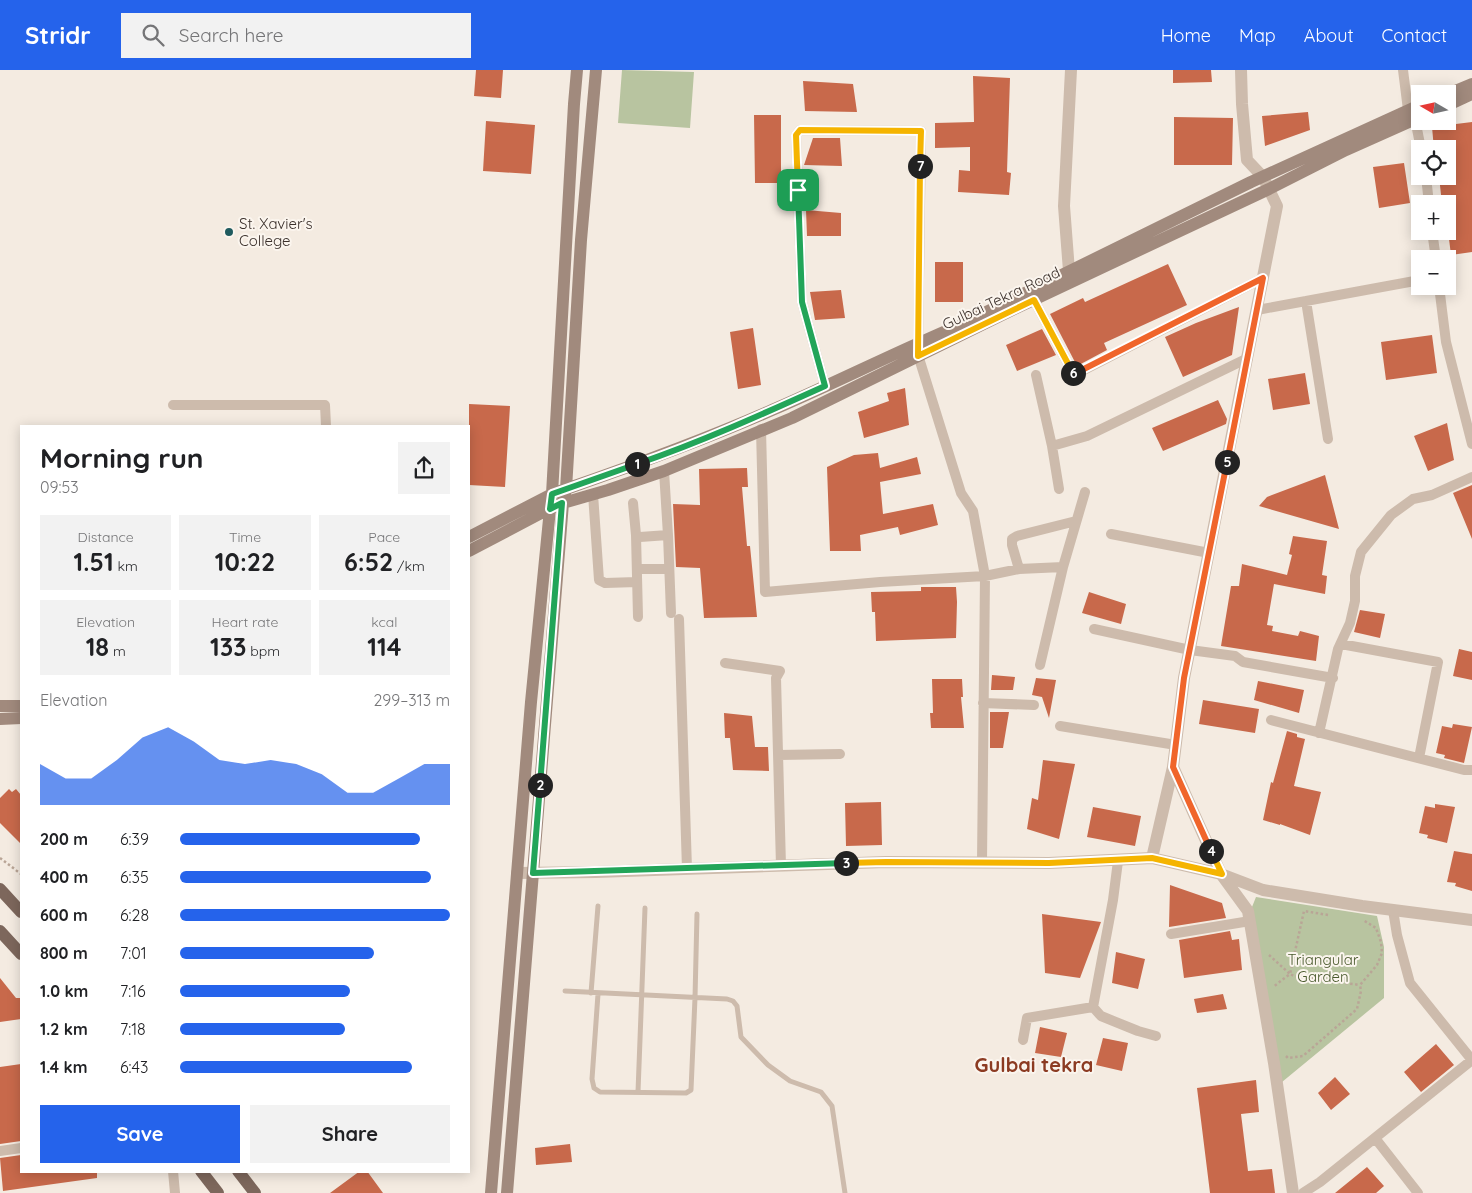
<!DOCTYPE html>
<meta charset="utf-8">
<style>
body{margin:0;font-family:Quicksand,sans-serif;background:#f2f2f2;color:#202124;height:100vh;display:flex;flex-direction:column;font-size:19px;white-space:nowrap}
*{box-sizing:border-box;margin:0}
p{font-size:16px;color:#757577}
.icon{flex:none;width:28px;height:28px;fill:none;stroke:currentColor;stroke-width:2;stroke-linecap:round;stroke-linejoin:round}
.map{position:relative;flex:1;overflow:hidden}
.details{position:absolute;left:20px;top:355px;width:450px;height:748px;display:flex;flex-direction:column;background:#fff;border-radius:0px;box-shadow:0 2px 12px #0003}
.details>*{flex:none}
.needle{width:32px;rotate:279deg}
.fabs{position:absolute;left:1411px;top:15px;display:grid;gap:10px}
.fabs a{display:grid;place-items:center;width:45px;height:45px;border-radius:0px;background:#fff;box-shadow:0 2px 12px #0003;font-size:25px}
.pin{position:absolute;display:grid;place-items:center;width:42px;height:42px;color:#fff;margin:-21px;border-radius:10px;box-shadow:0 2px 8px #0006}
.km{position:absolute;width:25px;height:25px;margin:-12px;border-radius:50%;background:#222;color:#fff;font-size:14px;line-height:25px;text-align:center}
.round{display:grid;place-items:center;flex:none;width:52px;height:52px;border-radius:0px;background:#f2f2f2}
.headline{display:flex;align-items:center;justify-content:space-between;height:85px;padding:0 20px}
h1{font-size:28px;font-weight:800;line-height:38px}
.metrics{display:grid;grid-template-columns:repeat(3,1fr);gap:8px;height:85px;padding:5px 20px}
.metrics div{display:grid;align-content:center;border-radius:0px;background:#f2f2f2;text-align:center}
.metrics b{font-size:25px;font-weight:800}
.metrics small{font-size:14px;font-weight:400}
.metrics p{font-size:14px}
.chart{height:140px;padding:10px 20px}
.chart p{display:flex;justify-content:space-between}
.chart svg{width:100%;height:90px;margin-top:5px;fill:#2563eb;opacity:.7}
.cta{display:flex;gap:10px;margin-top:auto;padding:10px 20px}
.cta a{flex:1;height:58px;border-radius:0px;background:#2563eb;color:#fff;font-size:20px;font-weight:800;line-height:58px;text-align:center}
.cta a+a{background:#f2f2f2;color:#202124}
ul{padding:0 20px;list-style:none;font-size:16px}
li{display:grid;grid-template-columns:80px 60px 1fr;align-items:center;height:38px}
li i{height:12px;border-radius:6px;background:#2563eb}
header{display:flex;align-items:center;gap:30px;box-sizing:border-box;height:70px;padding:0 25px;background:#2563eb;color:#fff}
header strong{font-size:24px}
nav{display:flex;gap:28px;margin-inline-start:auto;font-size:18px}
.search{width:350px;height:45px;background:#f2f2f2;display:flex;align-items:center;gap:12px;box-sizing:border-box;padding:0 18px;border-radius:0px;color:#757577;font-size:19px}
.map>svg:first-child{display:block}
</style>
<header>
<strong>Stridr</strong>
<div class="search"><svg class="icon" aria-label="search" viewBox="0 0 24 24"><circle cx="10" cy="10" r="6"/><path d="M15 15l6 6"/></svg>Search here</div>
<nav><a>Home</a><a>Map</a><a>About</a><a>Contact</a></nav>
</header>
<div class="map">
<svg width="1472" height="1123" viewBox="0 0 1472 1123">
<rect width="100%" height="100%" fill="#f4ebe1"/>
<path fill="#b8c4a0" d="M622,0L694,2L690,58L618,53Z
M1256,827L1377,846L1384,877V928L1282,1012L1252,837Z"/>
<path fill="#c8694b" d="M476,0H503L501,28L474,26Z
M1173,0H1211L1212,12L1173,13Z
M973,6L1010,8L1007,102L1011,103L1009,125L958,122L959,100L970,101V77L935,78V53L974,52Z
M803,11L853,14L857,42L805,41Z
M1308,42L1310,60L1265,76L1262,46Z
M754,45H781V113H755Z
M1174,47L1233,48L1232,95H1174Z
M486,51L535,55L531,104L483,101Z
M1472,52V182L1451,185L1448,161V134H1442L1439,106H1448V79H1434L1432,57Z
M813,68H840L842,96L804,95Z
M1404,93L1410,133L1379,138L1373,97Z
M806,140L841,143V166H807Z
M935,192H963V232H935Z
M1168,194L1187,235L1104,273L1107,280L1077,296L1050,244L1083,228L1085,232Z
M841,220L845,248L815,250L810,222Z
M1239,237L1232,285L1183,307L1165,267L1196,253Z
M753,258L761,315L738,319L730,262Z
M1042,259L1056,285L1017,301L1006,275Z
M1432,265L1437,303L1386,310L1381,272Z
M1305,303L1310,334L1273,340L1268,309Z
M905,318L909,355L864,368L858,342L889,331L887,323Z
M1218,330L1227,349L1226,354L1163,381L1152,358Z
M469,334L510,336L505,417L469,415Z
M1447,353L1454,390L1428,401L1414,366Z
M878,383L880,398L917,387L921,404L880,412L883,444L933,434L938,455L900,465L898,457L860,465L861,481H830L827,397L854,385Z
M747,398L748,417H742L747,476H750L757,547L704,548L700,498L676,497L673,434L700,435L699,399Z
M1325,405L1339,459L1259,436L1267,427Z
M1472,415V469L1453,423Z
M1293,466L1327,471L1322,505L1327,506L1325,524L1274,514L1267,555L1273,556L1272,561L1298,566L1300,561L1319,566L1316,591L1221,576L1231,516H1239L1242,494L1287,505L1292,485L1289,484Z
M921,517H956L957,532L956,568L876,571L875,542H872L871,522L921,521Z
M1089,522L1126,534L1121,554L1082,543Z
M1360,540L1385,544L1380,568L1354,562Z
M1459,579L1472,582V610L1453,606Z
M992,605L1015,607L1013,620H991Z
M1036,608L1056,610L1049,648L1042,627L1032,625Z
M932,609H962L963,627H961L964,658H931L930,643H933Z
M1258,611L1304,620L1299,643L1254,630Z
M1203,630L1259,639L1255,663L1199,654Z
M990,642H1009L1003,678H990Z
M724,643L752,646L755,677H768L769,701L733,700L730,668H725Z
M1453,654L1472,657L1464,693L1444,688L1445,685L1436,683L1442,656L1452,658Z
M1287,661L1297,664V667L1305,669L1294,716L1321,722L1310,765L1280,754V755L1263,750L1271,712L1273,713Z
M1043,690L1075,694L1059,769L1027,759L1032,728L1038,730Z
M9,719L12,722L16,719L21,725V774L0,753V728Z
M881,732L882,775L846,776L845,733Z
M1435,734L1455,737L1447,773L1427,768L1428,765L1419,763L1425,736L1435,738Z
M1093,737L1141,746L1135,776L1087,767Z
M1454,781L1472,784V821L1455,816L1456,813L1447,812Z
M1170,815L1222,833L1226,848L1169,857Z
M1042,844L1101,852L1080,908L1045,903Z
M1230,861L1232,870L1239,869L1242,900L1184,908L1179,870Z
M1116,882L1145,889L1138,919L1112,913Z
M0,908L16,928H20L21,949L0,952Z
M1223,924L1227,939L1197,943L1194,929Z
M1040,957L1067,963L1061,987L1035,983Z
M1103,968L1128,973L1122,1001L1096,995Z
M1436,974L1454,995L1421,1022L1404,1002Z
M21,994V1071L0,1074V997Z
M1335,1007L1350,1024L1331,1040L1318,1023Z
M1256,1010L1259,1042L1241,1044L1248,1101L1272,1099L1275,1123H1210L1197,1018Z
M570,1074L572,1092L536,1095L535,1078Z
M21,1085V1101H97V1108L3,1121L0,1088Z
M1367,1097L1384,1116L1376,1123H1335Z
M360,1101H367L383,1123H330Z"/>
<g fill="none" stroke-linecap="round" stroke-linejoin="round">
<path stroke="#b9a596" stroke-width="2.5" stroke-dasharray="2.5 2.5" stroke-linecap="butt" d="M0,788L21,804
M1328,845L1304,841L1290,904L1294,906L1360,915
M1269,885L1290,904L1273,917
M1286,986L1288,988L1303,986L1357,939L1361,921L1360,915L1377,895L1382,883L1381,872L1376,858L1363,850"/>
<path stroke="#cdbbac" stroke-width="5" d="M565,921L727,929L733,931L737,936L741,967L768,995L790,1011L821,1022L832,1036L845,1123
M591,923L598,836
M598,924L592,1009L594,1018L600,1022L686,1023L691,1020L695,928L697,844
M638,1022L645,838"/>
<path stroke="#cdbbac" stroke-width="10" d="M1403,0L1408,40
M1415,49L1421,79
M1426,106L1429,134
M1432,161L1436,189
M1439,216L1446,272L1472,374
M1034,230L1074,305L1263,208
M1306,231L1328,369
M1257,240L1420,210
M1036,305L1052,376L1087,366L1248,288
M825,316L802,232L796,65L800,60L921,61L918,285L961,423L973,441L985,506L982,792
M173,335H325L326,356
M761,359L765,522L880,512L985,506L1019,499L1063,497L1040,595
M1052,376L1059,419
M664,401L668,465L671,543
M593,424L599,510L605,513L637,512
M633,433L636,465L640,467L668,465
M1111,464L1209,483
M636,465L638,547
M1063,497L1085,422
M637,499H668
M1019,499L1012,475V469L1017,466L1076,451
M679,549L687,799
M1094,559L1190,580L1235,586L1243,592L1333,608
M1341,574L1438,592L1419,688
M725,593L780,601L776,608L781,796
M983,633L1034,635
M1271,650L1464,700H1472
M1060,656L1176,675
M1319,663L1338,579L1350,553L1355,531V506L1361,482L1391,445L1413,429L1432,425L1472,407
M778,685L840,684
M1393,840L1397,865L1410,913L1472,990
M1171,864L1250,851
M1093,937L1113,830L1118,791
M1023,970L1027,948L1093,937L1101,946L1138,961L1156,966
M1375,1068L1418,1123
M0,1081L21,1078
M173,1101L175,1123
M1303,1123L1320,1112L1472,990"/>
<path stroke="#cdbbac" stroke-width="12" d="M1069,201L1064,136L1071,0
M1173,697L1221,804L1248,841L1274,993L1293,1123
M1152,788L1173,697L1184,608L1277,136L1263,107L1247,90L1242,34L1241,0
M517,803L596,802L886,792L1049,793L1152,788L1221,804L1263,820L1362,836L1472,850"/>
<path stroke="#a18a7d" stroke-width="12" d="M596,0L581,170L566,419C635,395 704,370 772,340C835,313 896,282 960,255L1251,112L1420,35
M1448,24L1472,14
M1448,35L1472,24
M469,467L552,424L574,34L577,0
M469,481L545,441L563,433L566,419L552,424L550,439L531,632L491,1123
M0,636H21
M0,649L21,648
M507,1123L563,433L608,420L664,401L792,348L1016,238L1269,119L1346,80L1420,47"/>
<path stroke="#7d675c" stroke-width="12" d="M0,819L21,842
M0,861L21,884
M201,1101L218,1123
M238,1101L255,1123"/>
</g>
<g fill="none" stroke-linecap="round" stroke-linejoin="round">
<defs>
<path id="split-1" d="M637,394C701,372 763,344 825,316L802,232L798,120"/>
<path id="split-2" d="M540,715L562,433L550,439L552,424L637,394"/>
<path id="split-3" d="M540,715L533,803L846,793"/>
<path id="split-4" d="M846,793L886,792L1049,793L1152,788L1222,804L1211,781"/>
<path id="split-5" d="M1211,781L1173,697L1184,608L1227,392"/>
<path id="split-6" d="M1073,303L1074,304L1263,208L1227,392"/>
<path id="split-7" d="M920,96L918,286L1034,230L1073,303"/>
<path id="split-8" d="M798,120L796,65L800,60L921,61L920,96"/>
</defs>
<use href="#split-1" stroke="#fff" stroke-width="10"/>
<use href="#split-2" stroke="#fff" stroke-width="10"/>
<use href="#split-3" stroke="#fff" stroke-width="10"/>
<use href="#split-4" stroke="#fff" stroke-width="10"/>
<use href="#split-5" stroke="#fff" stroke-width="10"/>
<use href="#split-6" stroke="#fff" stroke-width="10"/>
<use href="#split-7" stroke="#fff" stroke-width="10"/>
<use href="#split-8" stroke="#fff" stroke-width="10"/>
<use href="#split-1" stroke="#22a559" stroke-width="6"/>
<use href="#split-2" stroke="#22a559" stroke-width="6"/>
<use href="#split-3" stroke="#22a559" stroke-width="6"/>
<use href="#split-4" stroke="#f5b400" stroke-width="6"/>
<use href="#split-5" stroke="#f0652b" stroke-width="6"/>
<use href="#split-6" stroke="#f0652b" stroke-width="6"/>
<use href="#split-7" stroke="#f5b400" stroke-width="6"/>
<use href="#split-8" stroke="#f5b400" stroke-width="6"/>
</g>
<circle fill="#1f5a5e" stroke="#fbf5ee" stroke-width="2" cx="229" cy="162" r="5"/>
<g text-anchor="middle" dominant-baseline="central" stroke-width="4" stroke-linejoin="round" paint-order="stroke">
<g font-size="15" fill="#3b302b" stroke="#fbf5ee" text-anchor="start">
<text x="239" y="153">St. Xavier's<tspan x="239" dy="17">College</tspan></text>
</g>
<g font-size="15" fill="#3b302b" stroke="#fbf5ee">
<text transform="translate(1001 228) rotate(-25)">Gulbai Tekra Road</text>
</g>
<g font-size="15" fill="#4a5a2e" stroke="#fbf5ee">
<text x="1323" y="889">Triangular<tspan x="1323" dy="17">Garden</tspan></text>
</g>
<g font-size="20" font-weight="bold" fill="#8c3b22" stroke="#fbf5ee">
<text x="1034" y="994">Gulbai tekra</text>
</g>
</g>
</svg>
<div class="fabs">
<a><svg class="needle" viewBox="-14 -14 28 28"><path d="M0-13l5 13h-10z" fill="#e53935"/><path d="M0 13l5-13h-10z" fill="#757577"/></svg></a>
<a><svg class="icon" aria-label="locate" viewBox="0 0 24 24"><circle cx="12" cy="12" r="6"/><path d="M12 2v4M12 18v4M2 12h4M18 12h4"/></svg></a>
<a>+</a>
<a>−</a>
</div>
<div class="pin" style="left:798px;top:120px;background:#1e9e55"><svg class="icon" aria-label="arrive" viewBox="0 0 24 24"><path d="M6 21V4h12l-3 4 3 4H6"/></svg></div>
<b class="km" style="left:637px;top:394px">1</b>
<b class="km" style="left:540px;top:715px">2</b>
<b class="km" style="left:846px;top:793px">3</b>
<b class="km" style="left:1211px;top:781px">4</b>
<b class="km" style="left:1227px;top:392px">5</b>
<b class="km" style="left:1073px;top:303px">6</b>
<b class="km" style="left:920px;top:96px">7</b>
<section class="details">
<div class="headline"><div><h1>Morning run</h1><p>09:53</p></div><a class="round"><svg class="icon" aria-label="share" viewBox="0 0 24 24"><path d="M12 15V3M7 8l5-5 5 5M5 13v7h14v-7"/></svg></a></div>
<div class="metrics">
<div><p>Distance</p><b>1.51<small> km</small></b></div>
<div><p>Time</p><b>10:22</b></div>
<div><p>Pace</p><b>6:52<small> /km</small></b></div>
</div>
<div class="metrics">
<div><p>Elevation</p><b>18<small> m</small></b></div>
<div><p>Heart rate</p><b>133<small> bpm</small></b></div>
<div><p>kcal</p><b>114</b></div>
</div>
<div class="chart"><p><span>Elevation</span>299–313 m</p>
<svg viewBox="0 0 160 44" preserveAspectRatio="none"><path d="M0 44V24L10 31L20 31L30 22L40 11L50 6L60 13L70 22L80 24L90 22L100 24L110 29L120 38L130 38L140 31L150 24L160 24V44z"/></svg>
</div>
<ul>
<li><b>200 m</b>6:39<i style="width:89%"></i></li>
<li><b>400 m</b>6:35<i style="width:93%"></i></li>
<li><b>600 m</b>6:28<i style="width:100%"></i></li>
<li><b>800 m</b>7:01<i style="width:72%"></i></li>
<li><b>1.0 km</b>7:16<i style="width:63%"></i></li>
<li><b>1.2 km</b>7:18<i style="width:61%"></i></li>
<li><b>1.4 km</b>6:43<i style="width:86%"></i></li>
</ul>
<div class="cta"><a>Save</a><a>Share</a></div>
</section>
</div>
